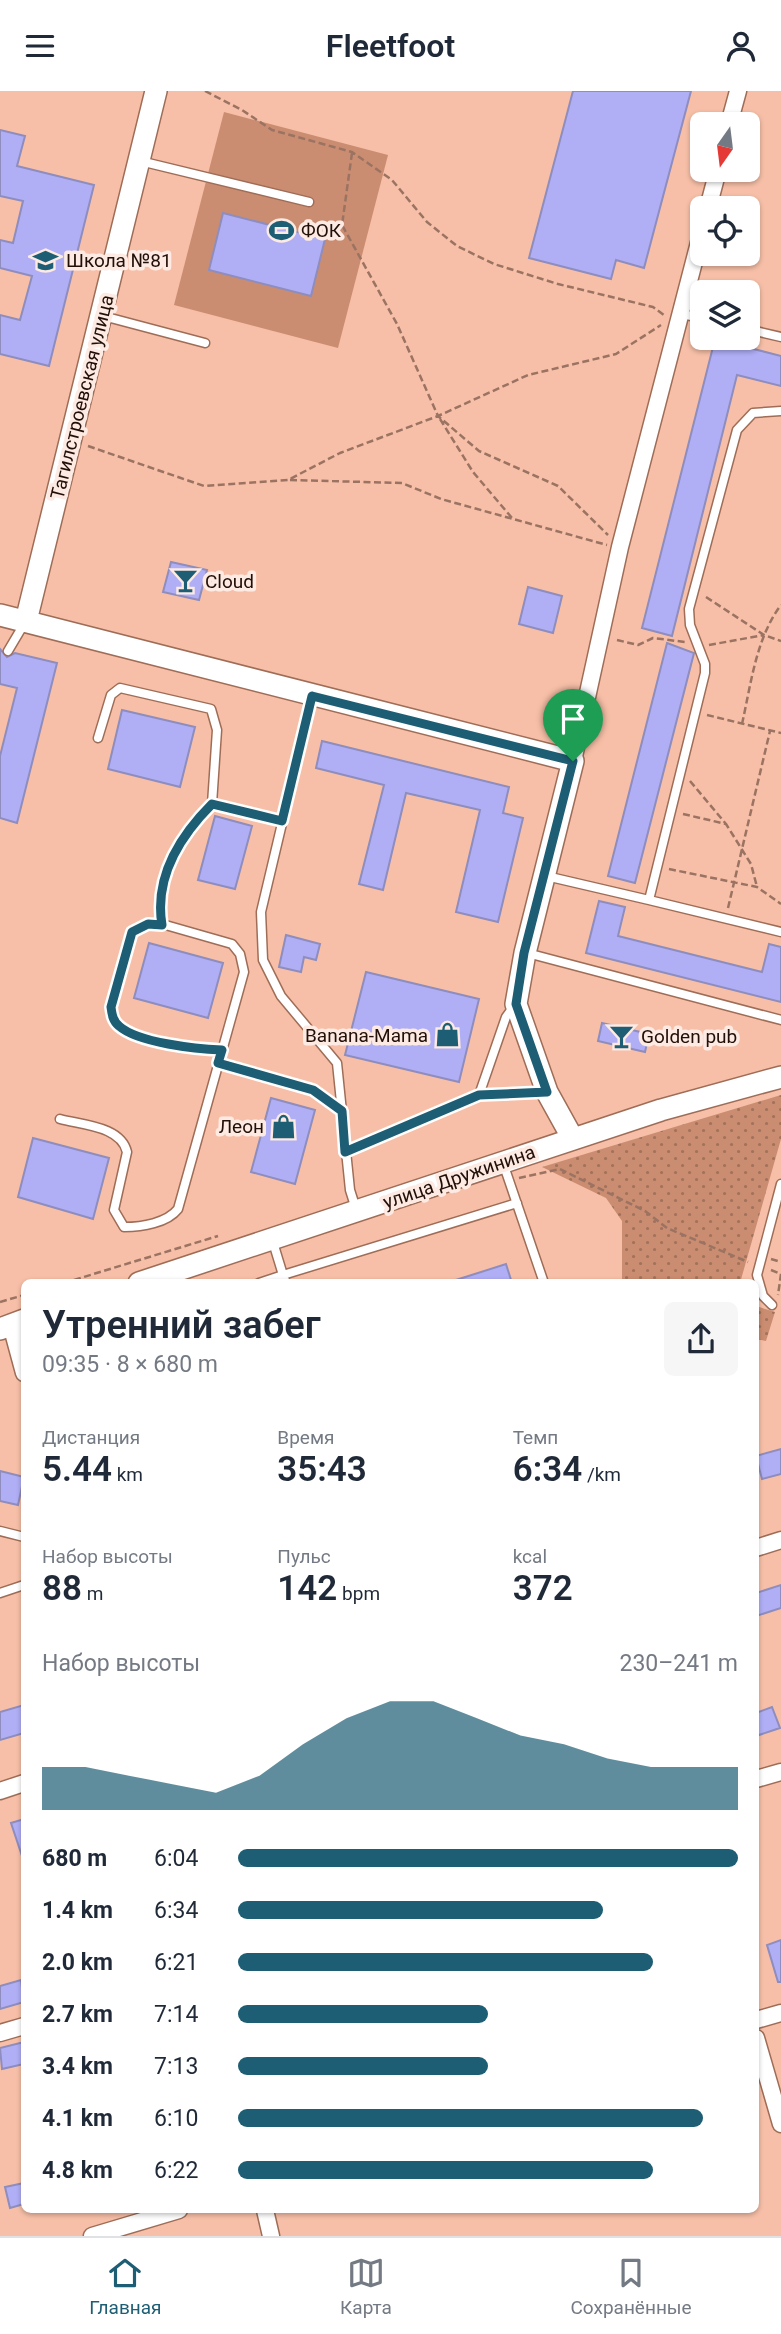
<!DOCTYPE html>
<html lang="ru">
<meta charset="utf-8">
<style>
body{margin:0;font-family:Roboto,sans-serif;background:#f6f6f7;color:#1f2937;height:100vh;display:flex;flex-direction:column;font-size:26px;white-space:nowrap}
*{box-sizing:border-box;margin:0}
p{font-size:23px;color:#747a83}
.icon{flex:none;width:38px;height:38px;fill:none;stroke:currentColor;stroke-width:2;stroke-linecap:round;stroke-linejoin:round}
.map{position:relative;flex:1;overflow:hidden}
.drawer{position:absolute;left:21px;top:1188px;width:738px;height:934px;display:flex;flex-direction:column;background:#fff;border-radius:10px;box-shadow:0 2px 5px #0004}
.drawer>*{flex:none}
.needle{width:46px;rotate:194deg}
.fabs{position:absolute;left:690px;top:21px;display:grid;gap:14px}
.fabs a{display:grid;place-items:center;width:70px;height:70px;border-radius:10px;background:#fff;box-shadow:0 2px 5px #0004;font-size:35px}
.pin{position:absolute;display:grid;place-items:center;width:60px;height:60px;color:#fff;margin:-72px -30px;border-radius:50% 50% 50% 0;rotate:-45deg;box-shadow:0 0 7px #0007}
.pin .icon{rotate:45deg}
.round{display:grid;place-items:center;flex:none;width:74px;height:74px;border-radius:10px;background:#f6f6f7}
.head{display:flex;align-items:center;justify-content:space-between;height:119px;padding:0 21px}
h1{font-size:38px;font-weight:600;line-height:52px}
.figures{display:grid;grid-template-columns:repeat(3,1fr);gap:10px;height:119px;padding:7px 21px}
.figures div{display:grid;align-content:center}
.figures b{font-size:35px;font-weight:600}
.figures small{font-size:19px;font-weight:400}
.figures p{font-size:19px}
.chart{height:196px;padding:14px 21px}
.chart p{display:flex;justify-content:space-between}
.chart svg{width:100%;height:126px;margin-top:7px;fill:#1e5e74;opacity:.7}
ul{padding:0 21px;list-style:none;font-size:23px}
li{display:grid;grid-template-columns:112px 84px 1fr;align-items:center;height:52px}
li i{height:18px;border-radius:9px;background:#1e5e74}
header{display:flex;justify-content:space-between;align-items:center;height:91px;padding:0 21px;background:#fff;font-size:32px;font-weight:600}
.tab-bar{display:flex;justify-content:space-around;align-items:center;height:98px;border-top:2px solid #e0e1e3;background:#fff;font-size:19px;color:#747a83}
.tab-bar a{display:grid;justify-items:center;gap:4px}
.tab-bar .active{color:#1e5e74}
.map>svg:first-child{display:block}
</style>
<header><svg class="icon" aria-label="menu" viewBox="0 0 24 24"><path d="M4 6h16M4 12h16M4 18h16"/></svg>Fleetfoot<svg class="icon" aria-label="person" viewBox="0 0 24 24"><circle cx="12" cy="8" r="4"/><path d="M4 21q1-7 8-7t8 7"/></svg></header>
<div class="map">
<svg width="781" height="2145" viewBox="0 0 781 2145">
<defs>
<pattern id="grass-dots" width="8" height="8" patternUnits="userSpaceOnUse" patternTransform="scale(1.75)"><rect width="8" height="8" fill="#cb8d71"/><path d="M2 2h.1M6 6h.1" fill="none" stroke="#a4725b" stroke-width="1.8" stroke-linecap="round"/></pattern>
</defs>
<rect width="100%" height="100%" fill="#f7bfa7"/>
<path fill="url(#grass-dots)" d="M781,1004V1048L740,1192H622V1130L606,1107L542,1076Z
M756,1215L775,1221L766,1250L756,1248Z"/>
<path fill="#cb8d71" d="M224,21L388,64L338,257L174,214Z"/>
<path fill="#b0aef5" stroke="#8e8dbe" stroke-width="2" d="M573,0H691L644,177L616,169L611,188L529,167Z
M0,39L25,45L17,75L94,94L49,275L0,263V224L20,229L32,185L0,177V149L13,152L23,110L0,105Z
M223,122L325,148L311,205L209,179Z
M715,248L781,265V295L737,284L672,545L642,537Z
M171,471L207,479L199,509L163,501Z
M528,496L562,505L553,542L519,533Z
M667,552L694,562L635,792L608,785Z
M0,558L7,566L15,562L57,572L17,732L0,727V665L17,597L0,593Z
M122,619L195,636L180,696L108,678Z
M322,650L509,696L503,722L523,727L498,831L456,821L480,719L406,702L383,799L359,793L384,694L316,677Z
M215,725L252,735L235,798L198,789Z
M599,810L625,816L618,845L762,881L769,853L781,856V911L586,862Z
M286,844L320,853L316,869L304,866L301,881L279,876Z
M149,852L223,872L208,927L134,907Z
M366,881L479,908L459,991L345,964Z
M602,932L649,943L645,961L598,950Z
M271,1007L315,1019L295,1093L251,1081Z
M33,1047L109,1067L93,1128L18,1106Z
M506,1173L512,1192H457L456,1189Z
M781,1358V1383L762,1388L756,1365Z
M0,1380L24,1386L18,1414L0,1410Z
M781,1494V1517L756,1525V1502Z
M24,1614V1642L0,1649V1621Z
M772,1616L780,1637L756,1645V1622Z
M24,1728V1765H22L11,1732Z
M781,1849V1891H778L767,1854Z
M21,1889L24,1911L0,1918V1895Z
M24,1951V1973L2,1978L0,1957Z
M24,2092V2113L10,2117L5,2096Z"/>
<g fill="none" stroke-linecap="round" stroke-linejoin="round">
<defs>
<path id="lane" d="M140,70L309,111
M681,223L702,227
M103,225L205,252
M747,238L781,246
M781,320L753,322L737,339L689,518L690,534L705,573V582L649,809L781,841
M8,560L24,533
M312,606L261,821L263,869L281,905L337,972L350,1099L356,1118
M98,647L111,604L120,597L211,618L217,639L212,713L283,730
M546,785L649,809
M162,833C153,786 179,746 212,713
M527,862L781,929
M218,972L313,999L342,1020
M479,1004L506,926L514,915
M60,1028C82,1034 121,1035 127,1061L114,1119L124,1136C142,1136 167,1132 178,1118L244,881L240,863L232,853L162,833H148L132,841L111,916C112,924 113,930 119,935C138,952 197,958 222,959
M345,1061L479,1004L544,1001
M503,1072L544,1192
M272,1148L283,1184L517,1112
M259,1192L283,1184L286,1192
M772,1214L763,1205L757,1184L781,1093
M0,1440L24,1446
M0,1502L24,1494"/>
<path id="street" d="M729,33L738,0
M708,117L718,79
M573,670L620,456L702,140
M11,1234L24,1282
M756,1457L781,1449
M756,1688L781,1681
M0,1700L24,1692
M756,1929L781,1922
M0,1942L24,1935
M756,1947L781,2033
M265,2119L271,2145
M92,2145L179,2119"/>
<path id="secondary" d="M0,524L573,670L525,862L516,913L547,1001L573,1048
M26,530L156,0
M139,1192L661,1019L781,986
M0,1238L24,1229"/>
</defs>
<use href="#lane" stroke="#9f6d57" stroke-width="11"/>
<use href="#street" stroke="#9f6d57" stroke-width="19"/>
<use href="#secondary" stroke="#9f6d57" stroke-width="24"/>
<path stroke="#9b7362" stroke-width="2.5" stroke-dasharray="7 3.5" stroke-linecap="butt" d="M205,0L242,19L272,39L352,61L392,89L427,131L457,155L494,173L558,193L653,216L664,224
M352,62L342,134L397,233L438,325L479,360L558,395L608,444
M440,328L473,381L512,427
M88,355L204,395L288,389L340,362L438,325L528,284L616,263L661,234
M290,389L402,392L441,408L607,454
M706,506L764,544L781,550
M617,549L638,554L653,547L685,551
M709,554L764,544
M707,624L781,642
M742,633C751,593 756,547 781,514
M690,690L726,733
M683,723L726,733L751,773L757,796
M669,778L757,796L781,813
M728,817L770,640
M519,1087L560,1078L645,1120L667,1137L748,1171
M771,1168L781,1171
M771,1179L781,1183L778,1204
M64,1192L218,1145
M0,1211L24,1204"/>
<use href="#lane" stroke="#fff" stroke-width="8"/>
<use href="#street" stroke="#fff" stroke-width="16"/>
<use href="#secondary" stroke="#fff" stroke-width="21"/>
</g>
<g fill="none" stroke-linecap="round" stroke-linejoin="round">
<defs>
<path id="route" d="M312,605L573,670L524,862L516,913L547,1001L479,1004L345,1061L342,1020L313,999L218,972L222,959C197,958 138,952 119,935C113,930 112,924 111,916L132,841L148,833L162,834C154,786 179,746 212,713L282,730Z"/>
</defs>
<use href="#route" stroke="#fff" stroke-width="14"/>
<use href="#route" stroke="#1e5e74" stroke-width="9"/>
</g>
<defs>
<symbol id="stadium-bare" viewBox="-9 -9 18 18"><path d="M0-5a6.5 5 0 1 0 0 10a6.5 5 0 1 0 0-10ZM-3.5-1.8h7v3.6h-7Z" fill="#1e5e74" stroke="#fceae3" stroke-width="2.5" paint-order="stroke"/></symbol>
<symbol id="school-bare" viewBox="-9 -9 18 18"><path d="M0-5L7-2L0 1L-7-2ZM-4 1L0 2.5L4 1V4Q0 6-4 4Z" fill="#1e5e74" stroke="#fceae3" stroke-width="2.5" paint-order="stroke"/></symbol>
<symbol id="bar-bare" viewBox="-9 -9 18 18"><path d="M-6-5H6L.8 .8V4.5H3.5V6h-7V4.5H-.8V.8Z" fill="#1e5e74" stroke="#fceae3" stroke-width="2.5" paint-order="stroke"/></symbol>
<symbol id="shop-bare" viewBox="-9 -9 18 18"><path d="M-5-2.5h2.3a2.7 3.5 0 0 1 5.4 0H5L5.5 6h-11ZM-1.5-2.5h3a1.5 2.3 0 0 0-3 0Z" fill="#1e5e74" stroke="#fceae3" stroke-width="2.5" paint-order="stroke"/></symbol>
</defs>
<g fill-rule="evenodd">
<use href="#stadium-bare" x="264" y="122" width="35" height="35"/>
<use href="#school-bare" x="28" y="152" width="35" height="35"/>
<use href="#bar-bare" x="168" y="472" width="35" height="35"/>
<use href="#shop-bare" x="430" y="926" width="35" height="35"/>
<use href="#bar-bare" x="604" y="928" width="35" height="35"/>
<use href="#shop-bare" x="266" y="1018" width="35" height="35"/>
</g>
<g text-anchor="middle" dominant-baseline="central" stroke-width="7" stroke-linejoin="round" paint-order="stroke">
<g font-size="19" fill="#220f07" stroke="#fceae3" text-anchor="start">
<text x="301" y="139">ФОК</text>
<text x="66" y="169">Школа №81</text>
<text x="205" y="490">Cloud</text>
<text x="428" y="944" text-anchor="end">Banana-Mama</text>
<text x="641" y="945">Golden pub</text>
<text x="264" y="1035" text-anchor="end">Леон</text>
</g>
<g font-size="19" fill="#220f07" stroke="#fceae3">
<text transform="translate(82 306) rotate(-76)">Тагилстроевская улица</text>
<text transform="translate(459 1086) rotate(-19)">улица Дружинина</text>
</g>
</g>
</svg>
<div class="fabs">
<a><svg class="needle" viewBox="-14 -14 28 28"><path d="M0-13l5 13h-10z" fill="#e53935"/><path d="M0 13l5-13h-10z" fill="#747a83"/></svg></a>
<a><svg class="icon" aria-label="locate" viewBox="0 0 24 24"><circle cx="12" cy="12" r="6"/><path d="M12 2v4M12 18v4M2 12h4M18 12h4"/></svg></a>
<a><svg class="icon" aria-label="layers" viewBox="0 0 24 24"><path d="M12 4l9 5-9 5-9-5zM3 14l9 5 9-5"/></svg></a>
</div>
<div class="pin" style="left:573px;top:670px;background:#1e9e55"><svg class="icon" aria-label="arrive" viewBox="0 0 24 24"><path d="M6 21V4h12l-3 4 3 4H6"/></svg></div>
<section class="drawer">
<div class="head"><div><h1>Утренний забег</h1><p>09:35 · 8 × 680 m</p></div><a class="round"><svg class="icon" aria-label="share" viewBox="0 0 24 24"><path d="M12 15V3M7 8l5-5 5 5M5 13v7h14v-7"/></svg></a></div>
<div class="figures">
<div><p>Дистанция</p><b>5.44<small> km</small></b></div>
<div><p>Время</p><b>35:43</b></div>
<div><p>Темп</p><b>6:34<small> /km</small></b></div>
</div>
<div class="figures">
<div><p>Набор высоты</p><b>88<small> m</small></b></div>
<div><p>Пульс</p><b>142<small> bpm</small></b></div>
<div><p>kcal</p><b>372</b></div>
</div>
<div class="chart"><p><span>Набор высоты</span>230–241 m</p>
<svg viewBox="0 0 160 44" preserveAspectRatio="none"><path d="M0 44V29L10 29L20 32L30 35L40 38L50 32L60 21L70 12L80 6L90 6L100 12L110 18L120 21L130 26L140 29L150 29L160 29V44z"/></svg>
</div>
<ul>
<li><b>680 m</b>6:04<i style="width:100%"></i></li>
<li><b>1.4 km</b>6:34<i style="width:73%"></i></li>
<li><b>2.0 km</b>6:21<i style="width:83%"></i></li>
<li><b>2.7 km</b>7:14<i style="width:50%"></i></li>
<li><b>3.4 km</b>7:13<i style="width:50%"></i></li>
<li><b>4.1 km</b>6:10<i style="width:93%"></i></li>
<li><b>4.8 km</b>6:22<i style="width:83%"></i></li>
</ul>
</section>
</div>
<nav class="tab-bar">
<a class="active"><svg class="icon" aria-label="home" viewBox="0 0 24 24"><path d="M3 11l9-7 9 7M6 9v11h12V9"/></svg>Главная</a>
<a><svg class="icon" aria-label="map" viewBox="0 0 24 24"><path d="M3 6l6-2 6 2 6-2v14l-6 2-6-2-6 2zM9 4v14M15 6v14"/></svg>Карта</a>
<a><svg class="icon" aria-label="saved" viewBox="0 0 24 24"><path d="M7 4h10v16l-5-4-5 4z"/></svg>Сохранённые</a>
</nav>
